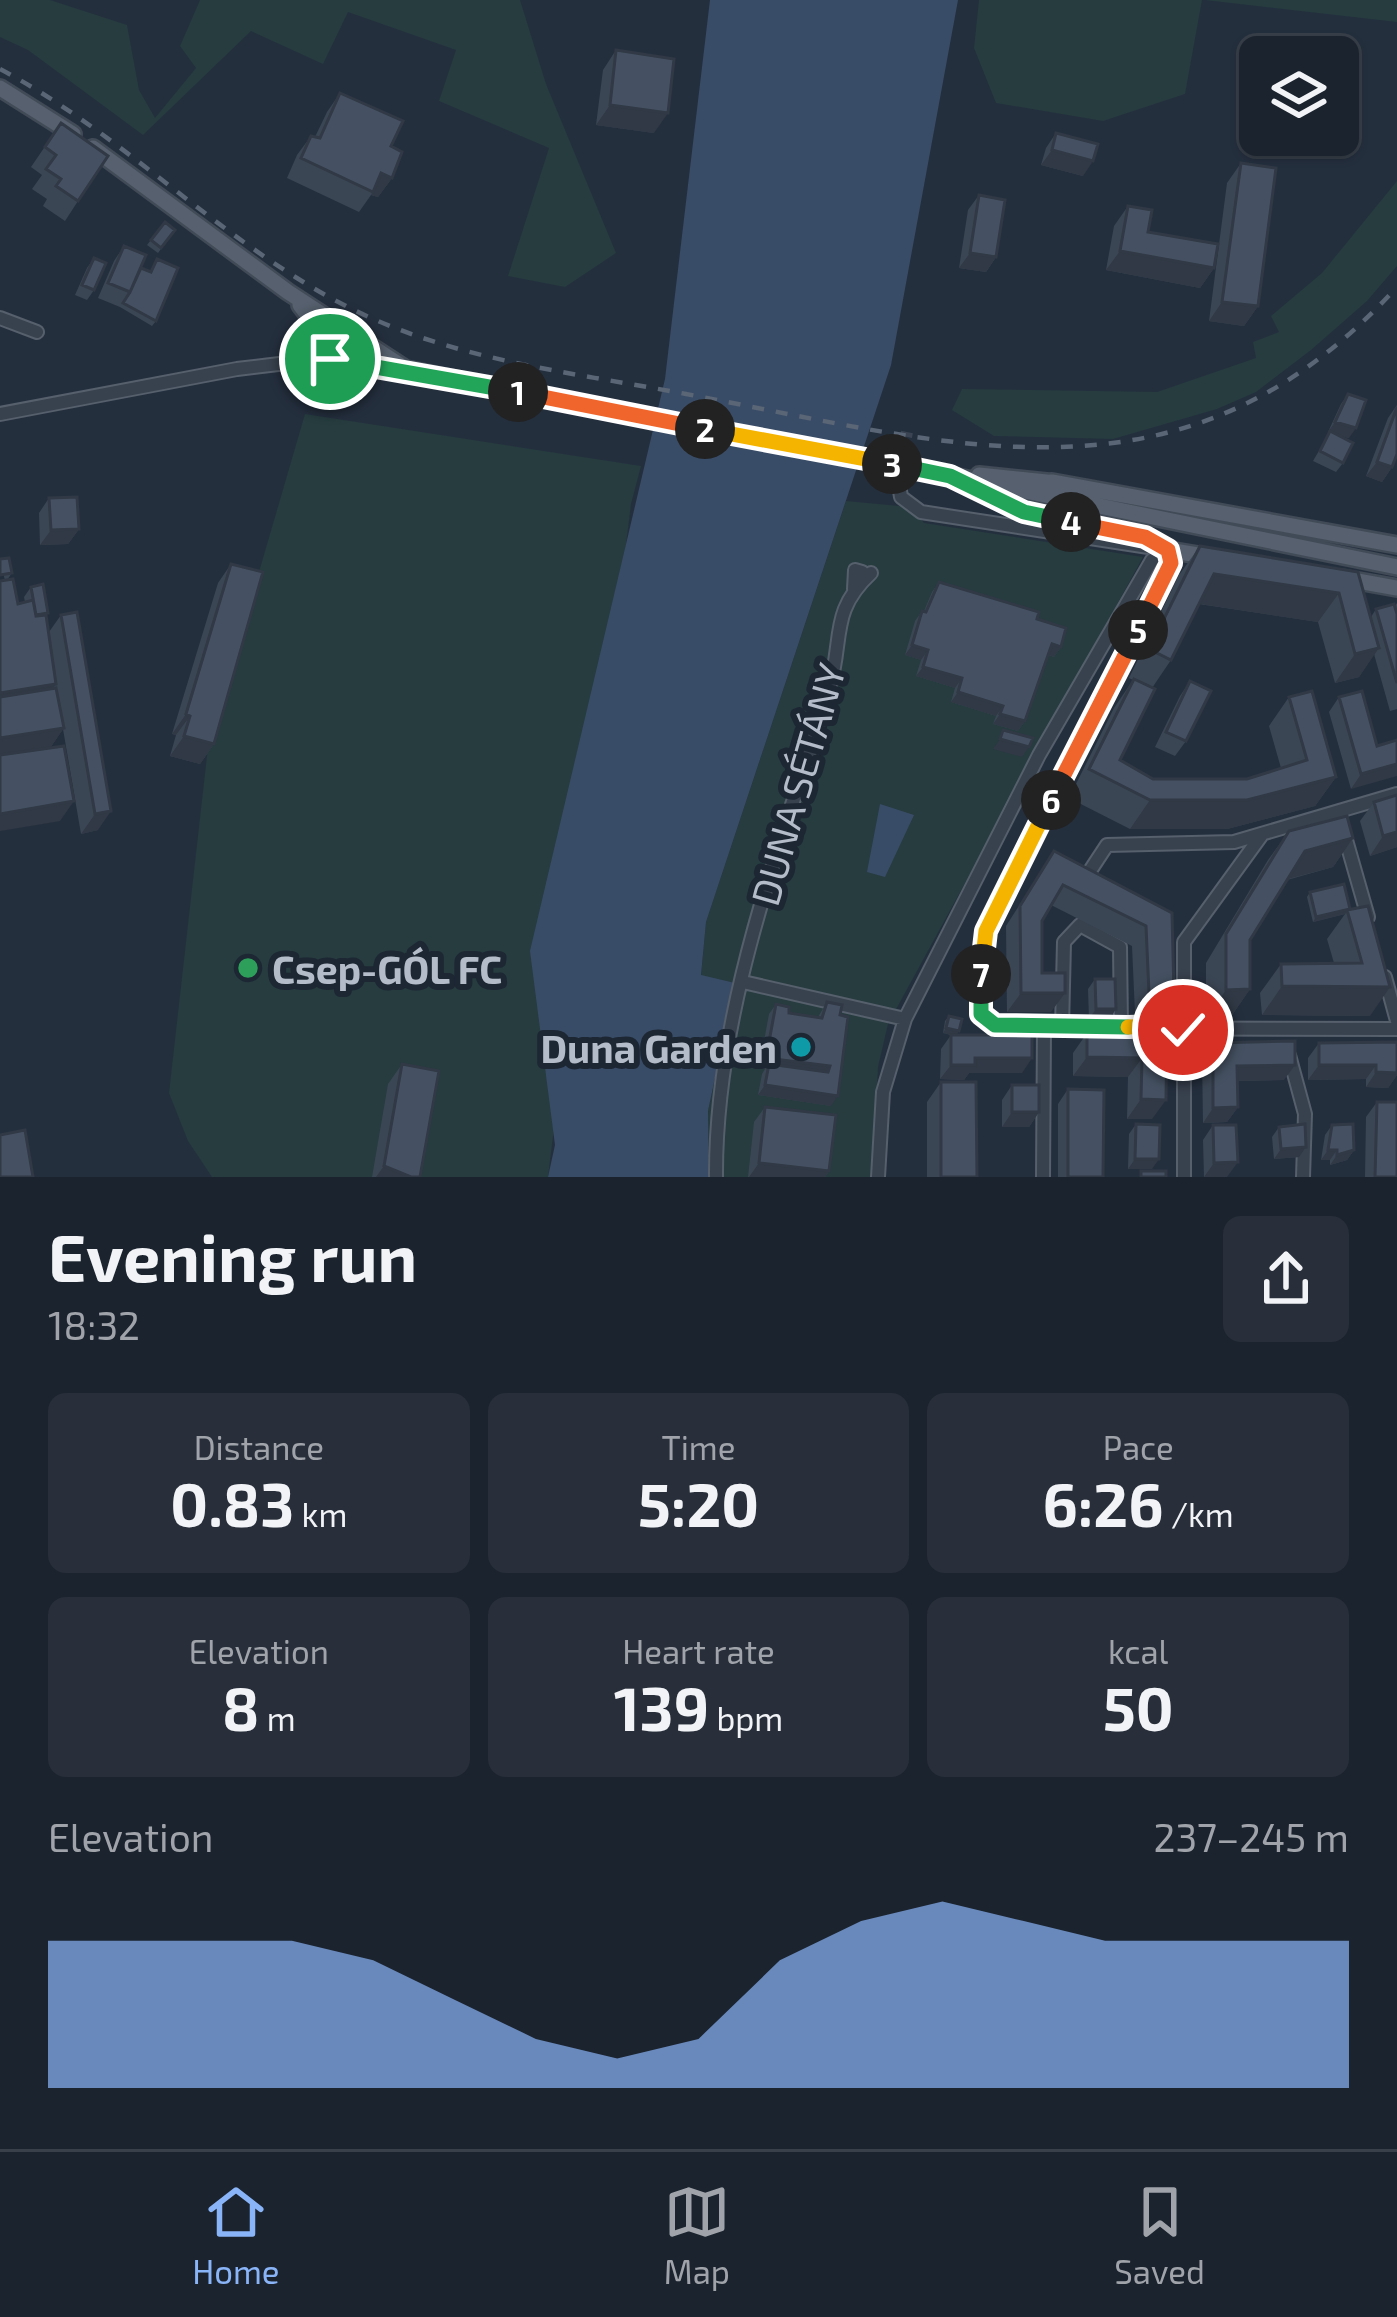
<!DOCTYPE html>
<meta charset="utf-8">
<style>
body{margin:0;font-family:"Exo 2",sans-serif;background:#282f3a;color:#f1f3f6;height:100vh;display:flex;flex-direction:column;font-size:45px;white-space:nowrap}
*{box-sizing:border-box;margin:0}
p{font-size:39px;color:#a0a4aa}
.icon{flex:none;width:66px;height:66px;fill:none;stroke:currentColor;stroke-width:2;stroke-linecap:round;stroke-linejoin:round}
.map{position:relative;height:1177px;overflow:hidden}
.sheet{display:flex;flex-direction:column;background:#1b232e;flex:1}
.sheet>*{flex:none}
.fabs{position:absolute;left:1239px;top:36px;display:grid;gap:24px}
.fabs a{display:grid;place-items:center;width:120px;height:120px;border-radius:18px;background:#1b232e;box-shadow:0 3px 9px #0004,0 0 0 3px #39404a;font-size:60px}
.pin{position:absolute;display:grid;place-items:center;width:102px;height:102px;color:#fff;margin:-51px;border:6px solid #fff;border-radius:50%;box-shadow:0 3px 12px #0007}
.km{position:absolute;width:60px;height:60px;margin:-30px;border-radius:50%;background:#222;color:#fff;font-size:33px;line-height:60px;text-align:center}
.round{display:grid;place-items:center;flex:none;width:126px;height:126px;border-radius:18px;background:#282f3a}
.summary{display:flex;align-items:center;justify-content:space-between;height:204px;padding:0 48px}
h1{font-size:66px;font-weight:700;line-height:90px}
.metrics{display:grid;grid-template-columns:repeat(3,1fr);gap:18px;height:204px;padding:12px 48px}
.metrics div{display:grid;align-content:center;border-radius:18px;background:#282f3a;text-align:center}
.metrics b{font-size:60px;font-weight:700}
.metrics small{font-size:33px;font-weight:400}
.metrics p{font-size:33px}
.chart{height:336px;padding:24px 48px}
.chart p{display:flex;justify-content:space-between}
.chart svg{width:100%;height:216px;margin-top:12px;fill:#8ab4f8;opacity:.7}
.tabs{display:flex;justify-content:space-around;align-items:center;height:168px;border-top:3px solid #39404a;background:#1b232e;font-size:33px;color:#a0a4aa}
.tabs a{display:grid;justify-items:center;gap:6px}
.tabs .active{color:#8ab4f8}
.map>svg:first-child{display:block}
</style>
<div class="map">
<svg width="1397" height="1177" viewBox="0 0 1397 1177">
<rect width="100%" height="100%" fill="#242f3e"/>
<path fill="#263c3f" d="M0,0H50L127,25L139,90L155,118L196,68L180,46L200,0H520L546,84L616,253L565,287L508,276L549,148L439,101L456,50L348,12L323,64L251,31L143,135L28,50L0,37Z
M979,0H1202L1185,94L1103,121L996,103L974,48Z
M1205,0H1397V22Z
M1397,181V266L1367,301L1311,350L1256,392L1217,409L1113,439L994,436L952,410L962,389L1157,392L1256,358L1253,342L1279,332L1271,316L1322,273Z
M305,414L641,466L631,504L548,1177H212L188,1141L169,1093L208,747Z
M846,501L910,507L924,523L1143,557L888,1024L878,1067L872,1177H709L708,1111L735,983L701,976L706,922Z"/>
<path fill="#394c67" d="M710,0H958L891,365L706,922L701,975L735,983L708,1111L709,1177H548L555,1145L530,951L665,379Z
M880,804L914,815L885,877L867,872Z"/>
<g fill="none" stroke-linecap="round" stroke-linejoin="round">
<path stroke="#3a4453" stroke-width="12" stroke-dasharray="12 6" stroke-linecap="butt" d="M899,472L907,432"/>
<defs>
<path id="minor" d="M0,318L37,332
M0,414L237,369L320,359
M898,478L901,497L921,512L1155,548
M1168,550L1171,563L1160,588L985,931L981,1014L995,1025L1044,1028L1397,1029
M854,589L855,570L862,572L863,580
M1344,833L1368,917
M1082,883L1107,845L1234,842L1397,794
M1385,977L1397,1021
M743,982L905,1019
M1062,1028L1064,942L1080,925L1120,947L1121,1027
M1289,1055L1305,1114L1303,1177
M716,1177C715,1009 781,846 829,689C844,639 829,612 871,573
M878,1177L883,1092L905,1019L1039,755L1152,560L1168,550
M1043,1177L1044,1028
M1184,1177V942L1261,836"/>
<path id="major" d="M0,88L73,134
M93,148L288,292L406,369
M300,305L319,330L320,359L406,369L570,403
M938,473L1397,567
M979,475L1056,483
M1052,482L1397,545
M978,487L1035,515L1135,534L1168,550L1210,557
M1341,578L1397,588"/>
</defs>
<use href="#minor" stroke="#565f6c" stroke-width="16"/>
<use href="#major" stroke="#414a57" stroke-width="20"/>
<use href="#minor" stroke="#38414e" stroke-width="12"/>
<use href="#major" stroke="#56606e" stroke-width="15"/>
<path stroke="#5a6575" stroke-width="4.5" stroke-dasharray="12 12" stroke-linecap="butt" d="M0,69C123,134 220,241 344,305C450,360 570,372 686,394C957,445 1184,520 1397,287"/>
<defs>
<path id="major-bridge" d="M570,403L938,473"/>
</defs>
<use href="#major-bridge" stroke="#414a57" stroke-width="20" stroke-linecap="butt"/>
<use href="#major-bridge" stroke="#56606e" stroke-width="15"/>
</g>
<path fill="#3b4654" d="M616,50L654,133L596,125L603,70Z
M340,93L391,146L392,178L378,197L371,195L359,212L287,178L297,155L311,136L315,137L327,112Z
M61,123L78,201L65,221L43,206L47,199L32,189L42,175L31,167Z
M1056,133L1083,176L1041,165L1046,148Z
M1241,163L1258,306L1244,326L1209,321L1227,183Z
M979,195L996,257L986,272L959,268L968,210Z
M1128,206L1148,232L1214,268L1200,288L1106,270L1114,226Z
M165,222L175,230L158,253L147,245Z
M124,246L141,268L150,272L157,259L156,321L152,326L120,307L98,298L114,261Z
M94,258V290L87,300L75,295L87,268Z
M1348,394L1349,438L1337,435L1343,463L1336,472L1313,461L1330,432H1328L1341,404Z
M1397,405L1392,467L1382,482L1366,476L1388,418Z
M49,498L79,529L68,544L40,545L39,513Z
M1200,546L1358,572L1371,617L1376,609L1395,606L1397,603V709L1390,711L1374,654L1359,677L1335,683L1318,622L1199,604L1171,660L1152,688L1120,760L1153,779H1247L1281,768L1269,726L1289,697L1336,777L1315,806L1227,829H1130L1069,798L1114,708L1133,680L1129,678L1179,575Z
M0,559L12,573L7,580L18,604L25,602L24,597L31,587L46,615L49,632L61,615L98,830L81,834L63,729L50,748L60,821Z
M231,564L214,744L200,764L170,756L176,735L172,734L218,583Z
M939,582L1037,619L1061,647L1054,657L1048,655L1025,721L1018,731L993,724L996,716L951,702L955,688L916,676L921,660L905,655L915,621L922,611H924L932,592Z
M1190,681L1186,741L1175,756L1155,747L1180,696Z
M1339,697L1377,746L1397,740L1351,789L1329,712Z
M1397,795V847L1370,856L1360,821L1374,802Z
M1289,831L1353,838L1333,867L1287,880L1250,940V989L1230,1018L1206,1019V963L1268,860Z
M1054,851L1172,913L1174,994L1160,1014L1135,1013L1132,946L1051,905L1042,921V973L1051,1012H1007L1006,926Z
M1310,892L1349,910L1368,906L1370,1016L1262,1015L1260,993L1281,964L1334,963L1327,939L1345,914L1313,922L1307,897Z
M1095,979L1116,1009L1109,1019H1089L1088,989Z
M827,1002L840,1015L831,1106L758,1095L762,1074L765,1069L759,1068L769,1014L776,1004L789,1013L818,1017Z
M949,1016L959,1031L956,1035L1022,1073H969L964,1080L940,1079L941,1049L951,1035L943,1033L945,1021Z
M1087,1033L1167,1035L1152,1119H1127L1128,1077L1073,1076V1053Z
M1397,1042V1075L1388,1088L1366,1087V1079L1308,1080V1058L1319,1043Z
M1213,1043L1284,1080L1237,1081L1238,1107L1227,1122L1203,1123L1202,1058Z
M402,1064L420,1177H372L388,1084Z
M941,1082L977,1177H927V1102Z
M1012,1085L1039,1112L1029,1127H1002V1100Z
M1068,1089L1103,1177H1058V1104Z
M1377,1102L1397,1177H1365L1366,1117Z
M765,1107L829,1171L825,1177H748L754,1122Z
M1136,1124L1152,1169H1128L1129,1134Z
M1213,1125L1227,1177H1204L1203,1140Z
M1332,1125L1354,1150L1347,1160L1330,1165V1160H1321L1325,1135Z
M1279,1127L1299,1157L1274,1159L1272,1137Z"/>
<path fill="#303945" d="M610,105L668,113L654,133L596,125Z
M1052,150L1093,161L1083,176L1041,165Z
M381,173L392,178L378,197L371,195Z
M1120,251L1214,268L1200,288L1106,270Z
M970,253L996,257L986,272L959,268Z
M1222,302L1258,306L1244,326L1209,321Z
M1335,422L1356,428L1349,438L1328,432Z
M1377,462L1392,467L1382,482L1366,476Z
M79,529L68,544L40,545L51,530Z
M1214,574L1339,593L1318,622L1194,603Z
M1052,644L1061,647L1054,657L1045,654Z
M912,645L928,650L921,660L905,655Z
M1379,648L1359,677L1335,683L1355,654Z
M923,667L962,678L955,688L916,676Z
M56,684L43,704L0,710V693Z
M958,692L1003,706L996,716L951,702Z
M186,714L190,716L176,735L172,734Z
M1000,714L1025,721L1018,731L993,724Z
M64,728L50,748L0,755V738Z
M184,736L214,744L200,764L170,756Z
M1000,739L1029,747L1022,757L993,749Z
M1397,764V776L1351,789L1361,774Z
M1336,777L1315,806L1227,829H1130L1150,800Z
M74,801L60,821L0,831V814Z
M111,811L98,830L81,834L95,814Z
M1397,832V847L1370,856L1383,836Z
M1353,838L1333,867L1284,880L1305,851Z
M1350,909L1345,914L1313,922L1316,917Z
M1282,986L1390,987L1370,1016L1262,1015Z
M1250,989L1230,1018L1206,1019L1226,990Z
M1021,993H1065L1051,1012H1007Z
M1149,993L1174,994L1160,1014L1135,1013Z
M1096,1009H1116L1109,1019H1089Z
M946,1028L959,1031L956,1036L943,1033Z
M1087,1057L1142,1058L1128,1077L1073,1076Z
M766,1058L830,1066L823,1076L769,1064L765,1069L759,1068Z
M975,1058H1032L1022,1073H969L964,1080L940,1079L951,1065Z
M1295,1065L1284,1080L1227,1081L1237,1066Z
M1319,1065H1376L1366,1079L1308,1080Z
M1376,1072L1397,1073V1075L1388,1088L1366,1087Z
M765,1085L838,1096L831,1106L758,1095Z
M1141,1099L1166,1100L1152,1119H1127Z
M1238,1107L1227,1122L1203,1123L1213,1108Z
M1012,1112H1039L1029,1127H1002Z
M1306,1147L1299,1157L1274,1159L1281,1149Z
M1328,1150H1337L1330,1160H1321Z
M1354,1150L1347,1160L1330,1165L1337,1155Z
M1135,1159H1159L1152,1169H1128Z
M1238,1162L1227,1177H1204L1214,1163Z
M759,1163L829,1171L825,1177H749Z
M384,1166L411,1177H376Z"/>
<path fill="#455162" stroke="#303945" stroke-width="3" d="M616,50L674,59L668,113L610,105Z
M340,93L403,121L391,146L402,152L392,178L381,173L373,192L301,158L311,136L320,138Z
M61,123L108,156L78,201L56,186L61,179L46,169L56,155L45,147Z
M1056,133L1098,144L1093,161L1052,150Z
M1241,163L1276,168L1258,306L1222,302Z
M979,195L1005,200L996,257L970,253Z
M1128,206L1152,210L1148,232L1218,244L1214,268L1120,251Z
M165,222L175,230L161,248L151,240Z
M124,246L146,255L130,292L108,283Z
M94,258L106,263L94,290L82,285Z
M157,259L178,268L156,321L123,303L130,292L141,268L151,272Z
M1348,394L1366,400L1356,428L1335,422Z
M1397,407V454L1392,467L1377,462Z
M1330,431L1353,443L1343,463L1320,451Z
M77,497L79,529L51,530L49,498Z
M1200,546L1358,572L1379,648L1355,654L1339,593L1214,574L1171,660L1149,649Z
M9,558L12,573L0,575V559Z
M231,564L263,572L214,744L184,736L190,716L186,714Z
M13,579L18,604L33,600L36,616L46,615L56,684L0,693V581Z
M939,582L1039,612L1037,619L1066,628L1061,647L1052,644L1025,721L1000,714L1003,706L958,692L962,678L923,667L928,650L912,645L922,611L926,612Z
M43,584L48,613L36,615L31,587Z
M1394,604L1397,614V683L1376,609Z
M77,612L111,811L95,814L61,615Z
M1134,679L1155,689L1120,760L1153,779H1247L1307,760L1289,697L1312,691L1336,777L1247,800H1150L1089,769Z
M1190,681L1211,691L1186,741L1166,732Z
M56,688L64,728L0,738V697Z
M1362,691L1377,746L1397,740V764L1361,774L1339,697Z
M1003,730L1033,738L1029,747L1000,739Z
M64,746L74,801L0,814V755Z
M1397,795V832L1383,836L1374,802Z
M1347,816L1353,838L1305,851L1250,940V989L1226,990V934L1289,831Z
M1054,851L1172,913L1174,994L1149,993L1146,926L1063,885L1042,921V973H1065V993H1021L1020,906Z
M1344,884L1350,909L1316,917L1310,892Z
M1368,906L1390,987L1282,986L1281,964L1362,963L1347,910Z
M1095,979H1115L1116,1009H1096Z
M827,1002L842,1005L840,1015L848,1017L838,1096L765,1085L769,1064L828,1072L830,1066L766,1058L776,1004L789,1007V1013L822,1018Z
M949,1016L962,1019L959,1031L946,1028Z
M1087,1033L1167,1035L1166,1100L1141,1099L1142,1058L1087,1057Z
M951,1035H1032V1058H975V1065H951Z
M1295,1041V1065L1237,1066L1238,1107L1213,1108V1043Z
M1397,1042V1073L1376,1072V1065H1319V1043Z
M402,1064L439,1071L420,1177H411L384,1166Z
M941,1082H976L977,1177H941Z
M1012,1085H1039V1112H1012Z
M1068,1089L1104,1090L1103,1177H1068Z
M1377,1102H1397V1177H1375Z
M765,1107L836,1115L829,1171L759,1163Z
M1136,1124L1160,1125L1159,1159H1135Z
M1305,1124L1306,1147L1281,1149L1279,1127Z
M1353,1124L1354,1150L1337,1155V1150H1328L1332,1125Z
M1213,1125H1236L1238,1162L1214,1163Z
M25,1130L33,1177H0V1135Z
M1141,1171H1166V1177H1141Z"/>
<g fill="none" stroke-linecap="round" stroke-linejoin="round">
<defs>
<path id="split-1" d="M330,359L518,392"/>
<path id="split-2" d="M518,392L705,429"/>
<path id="split-3" d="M705,429L892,464"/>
<path id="split-4" d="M892,464L950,476L1024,512L1071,522"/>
<path id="split-5" d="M1071,522L1145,537L1168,550L1171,563L1138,630"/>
<path id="split-6" d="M1051,800L1138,630"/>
<path id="split-7" d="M981,974L986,931L1051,800"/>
<path id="split-8" d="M981,974V1014L995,1025L1128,1027"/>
<path id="split-9" d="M1128,1027L1183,1025V1030"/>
</defs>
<use href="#split-1" stroke="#fff" stroke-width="24"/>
<use href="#split-2" stroke="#fff" stroke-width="24"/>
<use href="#split-3" stroke="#fff" stroke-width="24"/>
<use href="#split-4" stroke="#fff" stroke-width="24"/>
<use href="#split-5" stroke="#fff" stroke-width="24"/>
<use href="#split-6" stroke="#fff" stroke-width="24"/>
<use href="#split-7" stroke="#fff" stroke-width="24"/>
<use href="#split-8" stroke="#fff" stroke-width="24"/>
<use href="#split-9" stroke="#fff" stroke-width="24"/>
<use href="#split-1" stroke="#22a559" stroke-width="15"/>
<use href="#split-2" stroke="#f0652b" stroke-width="15"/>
<use href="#split-3" stroke="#f5b400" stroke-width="15"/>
<use href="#split-4" stroke="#22a559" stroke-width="15"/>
<use href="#split-5" stroke="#f0652b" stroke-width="15"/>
<use href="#split-6" stroke="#f0652b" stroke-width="15"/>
<use href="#split-7" stroke="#f5b400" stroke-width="15"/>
<use href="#split-8" stroke="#22a559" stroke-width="15"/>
<use href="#split-9" stroke="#f5b400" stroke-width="15"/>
</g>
<circle fill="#2e9e5b" stroke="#1d2633" stroke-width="4.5" cx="248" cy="968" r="12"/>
<circle fill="#0f9aa8" stroke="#1d2633" stroke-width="4.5" cx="801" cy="1047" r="12"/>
<g text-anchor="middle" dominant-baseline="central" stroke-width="12" stroke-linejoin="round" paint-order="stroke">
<g font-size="39" fill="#b4bcc9" stroke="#1d2633">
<text transform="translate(797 784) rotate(-74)">DUNA SÉTÁNY</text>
</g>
<g font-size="39" font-weight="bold" fill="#b4bcc9" stroke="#1d2633" text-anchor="start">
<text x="272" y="968">Csep-GÓL FC</text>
<text x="777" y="1047" text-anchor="end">Duna Garden</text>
</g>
</g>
</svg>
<div class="fabs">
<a><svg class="icon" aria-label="layers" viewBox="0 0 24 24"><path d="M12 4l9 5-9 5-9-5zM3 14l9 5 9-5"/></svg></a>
</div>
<div class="pin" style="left:330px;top:359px;background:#1e9e55"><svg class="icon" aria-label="arrive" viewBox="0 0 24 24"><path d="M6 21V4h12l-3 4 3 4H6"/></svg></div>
<div class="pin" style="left:1183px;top:1030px;background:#d93025"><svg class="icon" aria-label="check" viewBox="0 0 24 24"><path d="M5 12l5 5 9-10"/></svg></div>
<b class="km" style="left:518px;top:392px">1</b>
<b class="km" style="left:705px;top:429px">2</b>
<b class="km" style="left:892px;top:464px">3</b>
<b class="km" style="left:1071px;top:522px">4</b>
<b class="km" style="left:1138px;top:630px">5</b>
<b class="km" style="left:1051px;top:800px">6</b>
<b class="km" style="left:981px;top:974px">7</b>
</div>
<section class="sheet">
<div class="summary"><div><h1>Evening run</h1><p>18:32</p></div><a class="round"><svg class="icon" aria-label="share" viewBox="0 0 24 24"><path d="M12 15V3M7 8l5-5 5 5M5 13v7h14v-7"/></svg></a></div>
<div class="metrics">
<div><p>Distance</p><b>0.83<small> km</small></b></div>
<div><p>Time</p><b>5:20</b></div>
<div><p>Pace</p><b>6:26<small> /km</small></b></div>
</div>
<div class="metrics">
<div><p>Elevation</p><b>8<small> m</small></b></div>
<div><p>Heart rate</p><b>139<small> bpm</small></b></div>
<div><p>kcal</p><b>50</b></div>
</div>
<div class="chart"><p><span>Elevation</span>237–245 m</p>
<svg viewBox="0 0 160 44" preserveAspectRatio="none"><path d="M0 44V14L10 14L20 14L30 14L40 18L50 26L60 34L70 38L80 34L90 18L100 10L110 6L120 10L130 14L140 14L150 14L160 14V44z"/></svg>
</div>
</section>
<nav class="tabs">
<a class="active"><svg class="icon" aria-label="home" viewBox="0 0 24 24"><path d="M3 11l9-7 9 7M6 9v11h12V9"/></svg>Home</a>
<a><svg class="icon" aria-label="map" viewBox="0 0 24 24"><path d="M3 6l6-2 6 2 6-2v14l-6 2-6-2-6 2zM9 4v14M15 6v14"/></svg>Map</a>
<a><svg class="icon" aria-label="saved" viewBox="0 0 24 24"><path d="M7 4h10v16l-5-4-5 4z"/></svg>Saved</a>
</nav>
